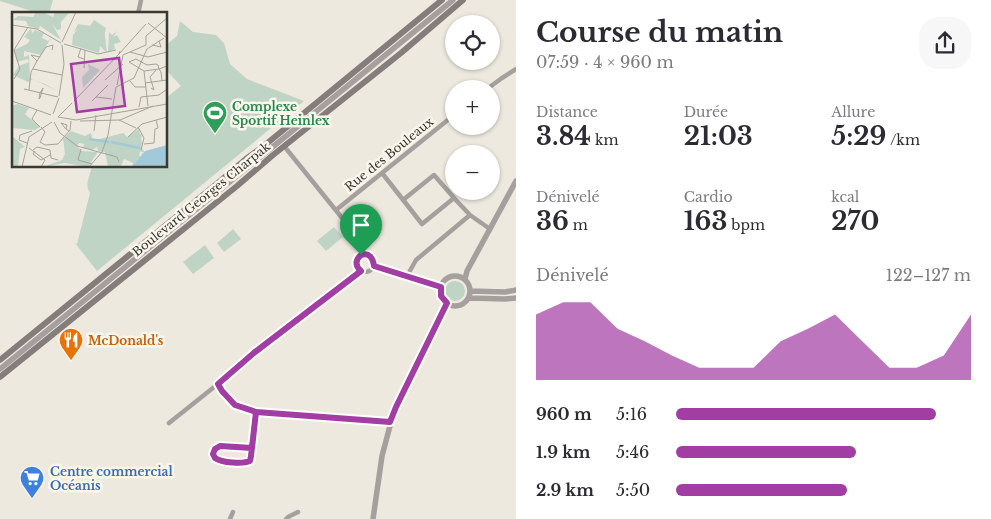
<!DOCTYPE html>
<html lang="fr">
<meta charset="utf-8">
<style>
body{margin:0;font-family:"Libre Baskerville",serif;background:#f7f7f7;color:#2b2b33;height:100vh;display:flex;flex-direction:column;font-size:19px;white-space:nowrap}
*{box-sizing:border-box;margin:0}
p{font-size:16px;color:#7c7c81}
.icon{flex:none;width:28px;height:28px;fill:none;stroke:currentColor;stroke-width:2;stroke-linecap:round;stroke-linejoin:round}
.map{position:relative;flex:1;overflow:hidden}
.panel{display:flex;flex-direction:column;background:#fff;width:475px}
.panel>*{flex:none}
.controls{position:absolute;left:445px;top:15px;display:grid;gap:10px}
.controls a{display:grid;place-items:center;width:55px;height:55px;border-radius:50%;background:#fff;box-shadow:0 1px 4px #0004;font-size:25px}
.pin{position:absolute;display:grid;place-items:center;width:42px;height:42px;color:#fff;margin:-51px -21px;border-radius:50% 50% 50% 0;rotate:-45deg;box-shadow:0 0 5px #0007}
.pin .icon{rotate:45deg}
.round{display:grid;place-items:center;flex:none;width:52px;height:52px;border-radius:20px;background:#f7f7f7}
.overview{display:flex;align-items:center;justify-content:space-between;height:85px;padding:0 20px}
h1{font-size:28px;font-weight:700;line-height:38px}
.metrics{display:grid;grid-template-columns:repeat(3,1fr);gap:8px;height:85px;padding:5px 20px}
.metrics div{display:grid;align-content:center}
.metrics b{font-size:25px;font-weight:700}
.metrics small{font-size:14px;font-weight:400}
.metrics p{font-size:14px}
.chart{height:140px;padding:10px 20px}
.chart p{display:flex;justify-content:space-between}
.chart svg{width:100%;height:90px;margin-top:5px;fill:#a23da3;opacity:.7}
ul{padding:0 20px;list-style:none;font-size:16px}
li{display:grid;grid-template-columns:80px 60px 1fr;align-items:center;height:38px}
li i{height:12px;border-radius:6px;background:#a23da3}
main{display:flex;flex:1;min-height:0}
.map>svg:first-child{display:block}
</style>
<main>
<div class="map">
<svg width="516" height="519" viewBox="0 0 516 519">
<rect width="100%" height="100%" fill="#ede9de"/>
<path fill="#c0d4c6" d="M0,0H53L49,14H41L0,1Z
M180,21L193,32L216,35L224,43L230,64L247,79L304,101L97,271L75,243L77,244L90,193C84,185 90,176 92,166H166V98L181,86L166,70V45L177,36Z
M334,227L343,237L326,251L317,241Z
M233,229L241,239L224,252L217,243Z
M205,245L214,258L193,274L183,262Z
M445 291a10 10 0 1 1 20 0a10 10 0 1 1-20 0Z"/>
<g fill="none" stroke-linecap="round" stroke-linejoin="round">
<path stroke="#a5a09e" stroke-width="4.5" d="M138,14L141,0
M487,89L502,78L516,69
M284,146L359,239L361,243V255
M382,173L422,224L454,198L470,215
M403,200L434,175L454,198
M336,210L454,115
M356 263a9 9 0 1 1 18 0a9 9 0 1 1-18 0Z
M374,266L441,287
M407,276L416,260L470,215L490,229
M218,383L222,391L235,405L256,412L391,422
M169,423L238,368L255,352L361,271
M252,448L220,446L215,449C214,452 213,454 214,457C218,463 244,464 250,461L251,457L256,412
M230,519L233,512
M286,519L288,517L298,512"/>
<path stroke="#a5a09e" stroke-width="5.5" d="M440 291a15 15 0 1 1 30 0a15 15 0 1 1-30 0Z
M465,279L467,271L516,181
M471,291L505,292L516,290
M469,298L505,299L516,298
M0,369L453,0
M373,519L382,456L391,422L396,407L447,303"/>
<path stroke="#857d7b" stroke-width="6" d="M0,360L219,182L246,159L265,145L442,0
M0,377L237,186L273,155L401,53L463,0"/>
</g>
<g fill="none" stroke-linecap="round" stroke-linejoin="round">
<defs>
<path id="route" d="M361,255C355,260 355,266 361,271L255,352L218,384L222,391L235,405L256,412L252,448L220,446L215,449L213,454L215,458C222,463 243,464 250,461L251,456L256,412L390,422L396,407L447,303L441,296V287L374,266C373,258 369,252 361,255"/>
</defs>
<use href="#route" stroke="#fff" stroke-width="10"/>
<use href="#route" stroke="#a23da3" stroke-width="6"/>
</g>
<defs>
<symbol id="stadium-pin" viewBox="-11 -11 22 30"><path d="M0 17L-7.5 6A9.5 9.5 0 1 1 7.5 6Z" fill="#2e9e5b" stroke="#faf6eb"/><path d="M0-5a6.5 5 0 1 0 0 10a6.5 5 0 1 0 0-10ZM-3.5-1.8h7v3.6h-7Z" fill="#fff"/></symbol>
<symbol id="restaurant-pin" viewBox="-11 -11 22 30"><path d="M0 17L-7.5 6A9.5 9.5 0 1 1 7.5 6Z" fill="#e8710a" stroke="#faf6eb"/><path d="M-5-6h1v4h1v-4h1v4h1v-4h1v5L-1.5 .5V6h-2V.5L-5-1ZM5-6V6H3V1.5H1.5Q1.5-4 5-6Z" fill="#fff"/></symbol>
<symbol id="supermarket-pin" viewBox="-11 -11 22 30"><path d="M0 17L-7.5 6A9.5 9.5 0 1 1 7.5 6Z" fill="#3f7fe0" stroke="#faf6eb"/><path d="M-6-5.5h2.5l.6 2H6L4.5 2H-2.5L-4.4-4H-6ZM-1.5 3.2a1.3 1.3 0 1 0 .1 0ZM3 3.2a1.3 1.3 0 1 0 .1 0Z" fill="#fff"/></symbol>
</defs>
<g fill-rule="evenodd">
<use href="#stadium-pin" x="201" y="99" width="28" height="38"/>
<use href="#restaurant-pin" x="57" y="326" width="28" height="38"/>
<use href="#supermarket-pin" x="18" y="464" width="28" height="38"/>
</g>
<g text-anchor="middle" dominant-baseline="central" stroke-width="5" stroke-linejoin="round" paint-order="stroke">
<g font-size="12" font-weight="bold" fill="#27864d" stroke="#faf6eb" text-anchor="start">
<text x="232" y="106">Complexe<tspan x="232" dy="14">Sportif Heinlex</tspan></text>
</g>
<g font-size="12" fill="#3a3934" stroke="#faf6eb">
<text transform="translate(389 154) rotate(-39)">Rue des Bouleaux</text>
<text transform="translate(201 199) rotate(-39)">Boulevard Georges Charpak</text>
</g>
<g font-size="12" font-weight="bold" fill="#c56008" stroke="#faf6eb" text-anchor="start">
<text x="88" y="340">McDonald's</text>
</g>
<g font-size="12" font-weight="bold" fill="#366cbe" stroke="#faf6eb" text-anchor="start">
<text x="50" y="471">Centre commercial<tspan x="50" dy="14">Océanis</tspan></text>
</g>
</g>
<g transform="translate(12 12)">
<rect width="155" height="155" fill="#ede9de"/>
<path d="M24,0H31L37,6L49,28L28,14L27,17L16,14L14,9L1,8L6,4L21,5ZM69,13L92,16L95,41L88,34L87,41L60,33L61,23ZM19,16L20,21L23,18L32,21L30,26L36,29L39,26L29,43L12,39V45L17,43L18,66L33,72L47,80L21,67L16,70L1,63L7,54L17,50L16,47L5,50L2,38L15,32L18,28L12,25ZM105,19L101,25L105,23L109,30L102,32L103,37L96,40L97,20L100,23ZM76,52L88,58L71,76L70,65L77,58ZM5,92L17,96L13,102L28,115L23,118L0,116V94ZM127,117L130,131L127,144H129L130,141H131L125,151L120,155L121,151L112,147L109,154L96,155L93,140L86,139L85,135L80,138L71,136L72,132L67,131L65,134L70,139L86,140L76,155L53,151L31,155L50,148L53,142L51,127L59,119L73,124L79,121L80,127H88L111,121L115,125ZM0,124L13,135L8,137L6,155H0Z" fill="#c0d4c6"/>
<path d="M31,0L41,5L43,0L57,1L49,10V17L45,18ZM82,8L94,16L92,25L95,31L91,26L92,16H82L79,26L66,17L62,20L66,12L78,14ZM79,121L80,127H88L107,125L112,121L115,131L127,135L120,132L122,126L117,124L130,122L128,133L133,141L115,135L101,137L100,134V138L95,135L94,139L92,136L87,138L85,135H72L75,131L72,127L78,129Z" fill="#c0d4c6"/>
<path d="M155,133V155H120L133,139Z" fill="#a2c9d9"/>
<path fill="none" stroke="#a2c9d9" stroke-width="2.5" d="M77,127L97,130M99,130L128,136"/>
<path fill="none" stroke="#a5a39a" stroke-width="1" d="M136,11L155,26M0,13L25,17L49,31M50,30L64,0M52,32L86,42L104,38M134,33V24L155,6M140,33L149,35L147,29M69,36L66,45L72,47M108,39L107,42L134,12M118,40L136,45L155,40M25,49L34,35L41,33L40,38M72,56L73,38M21,57L50,63M132,59L136,94M2,67L8,57L2,38L16,15M93,68L111,52M118,69L123,75H134M150,69L149,60L147,57L146,53L144,52L135,53L124,47L117,50L132,59L147,57L155,54M133,71L155,68M105,73L111,43L134,33M104,75L122,66L135,37L152,26M31,76L28,86L27,87L28,81ZM139,76L142,78L138,65L144,58M12,77L46,85M17,78L19,60L25,49L19,43L28,45M47,84L52,52L50,33M84,85L100,87M0,89L39,103M62,89L107,42M80,89L96,73M60,91L46,105L64,108L155,92M127,95L129,85L147,83L155,77M25,98L20,107L28,115M41,102L47,86M107,108L124,116M68,109L108,108L141,94M42,110L48,121L65,134L105,145L107,150M29,115L33,120L28,130L33,133L46,132L58,118L59,109M126,115L132,126L129,138M54,117L55,113L49,111L54,117L57,119M82,119L84,103M116,125L130,112L155,105M15,131L7,128L8,123L20,119M132,132L142,131L143,117L146,116L144,108M17,136L33,148L29,155M69,137L66,148L80,152M21,138L25,135L38,138L39,146L46,148M23,139L21,142L29,148L38,143M10,155L17,125L40,110M77,155L90,140L96,123L104,75"/>
<path fill="#a23da3" fill-opacity="0.15" stroke="#a23da3" stroke-width="2.5" d="M107,46L113,94L65,100L59,52Z"/>
<rect width="155" height="155" fill="none" stroke="#3a3934" stroke-width="2.5"/>
</g>
</svg>
<div class="controls">
<a><svg class="icon" aria-label="locate" viewBox="0 0 24 24"><circle cx="12" cy="12" r="6"/><path d="M12 2v4M12 18v4M2 12h4M18 12h4"/></svg></a>
<a>+</a>
<a>−</a>
</div>
<div class="pin" style="left:361px;top:255px;background:#1e9e55"><svg class="icon" aria-label="arrive" viewBox="0 0 24 24"><path d="M6 21V4h12l-3 4 3 4H6"/></svg></div>
</div>
<section class="panel">
<div class="overview"><div><h1>Course du matin</h1><p>07:59 · 4 × 960 m</p></div><a class="round"><svg class="icon" aria-label="share" viewBox="0 0 24 24"><path d="M12 15V3M7 8l5-5 5 5M5 13v7h14v-7"/></svg></a></div>
<div class="metrics">
<div><p>Distance</p><b>3.84<small> km</small></b></div>
<div><p>Durée</p><b>21:03</b></div>
<div><p>Allure</p><b>5:29<small> /km</small></b></div>
</div>
<div class="metrics">
<div><p>Dénivelé</p><b>36<small> m</small></b></div>
<div><p>Cardio</p><b>163<small> bpm</small></b></div>
<div><p>kcal</p><b>270</b></div>
</div>
<div class="chart"><p><span>Dénivelé</span>122–127 m</p>
<svg viewBox="0 0 160 44" preserveAspectRatio="none"><path d="M0 44V12L10 6L20 6L30 19L40 25L50 32L60 38L70 38L80 38L90 25L100 19L110 12L120 25L130 38L140 38L150 32L160 12V44z"/></svg>
</div>
<ul>
<li><b>960 m</b>5:16<i style="width:88%"></i></li>
<li><b>1.9 km</b>5:46<i style="width:61%"></i></li>
<li><b>2.9 km</b>5:50<i style="width:58%"></i></li>
</ul>
</section>
</main>
